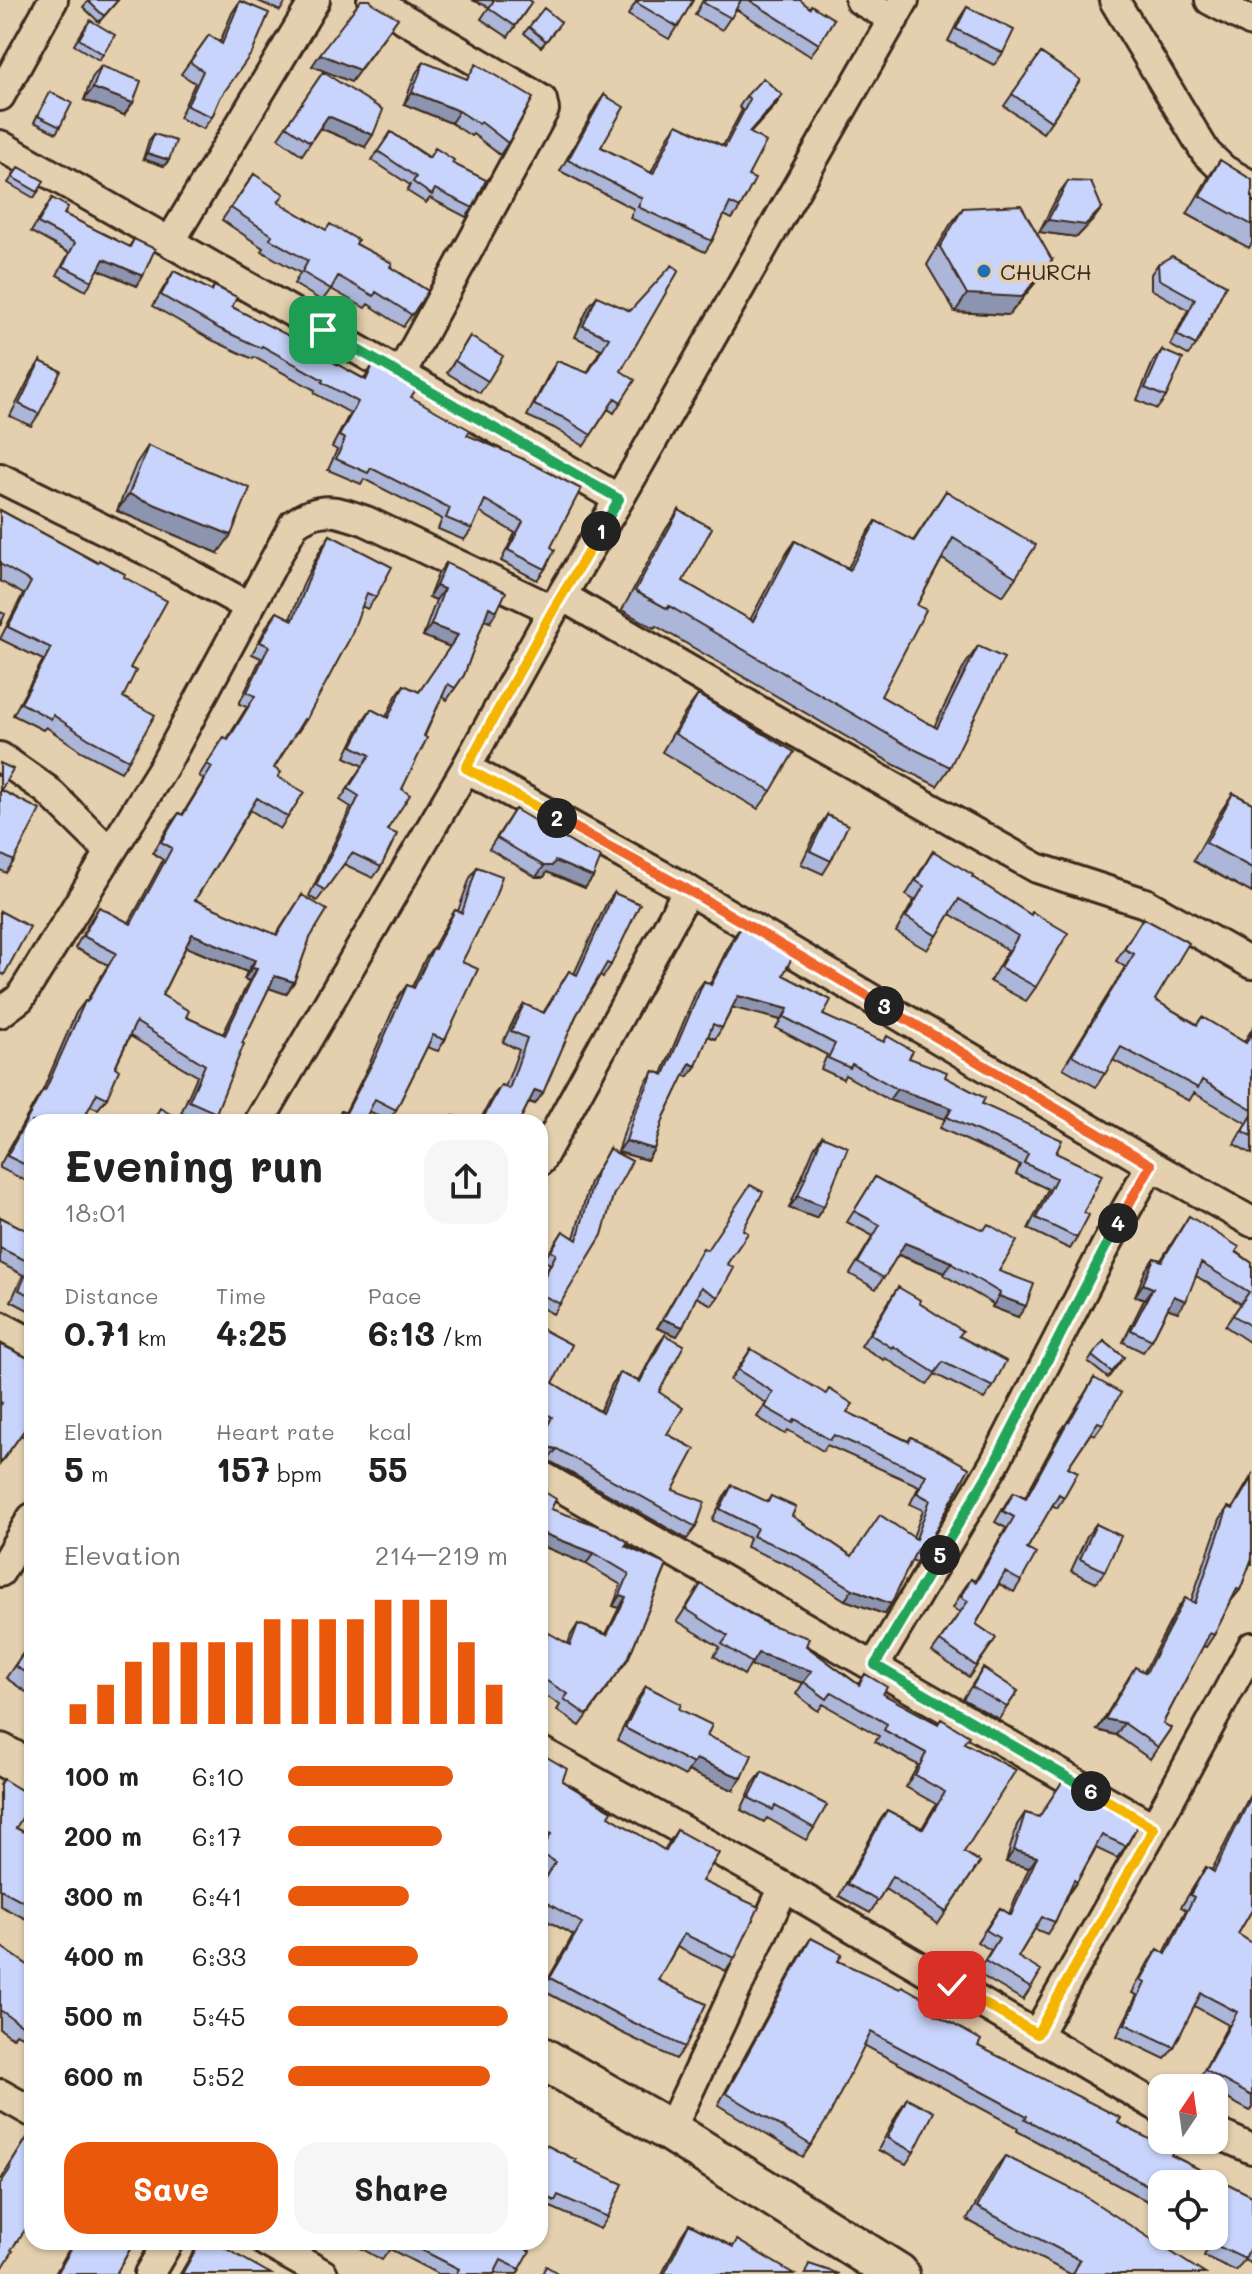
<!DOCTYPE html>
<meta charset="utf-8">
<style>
body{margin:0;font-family:Mali,sans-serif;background:#f6f6f6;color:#222;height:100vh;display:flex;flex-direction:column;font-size:30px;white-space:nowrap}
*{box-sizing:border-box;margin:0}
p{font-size:26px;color:#767676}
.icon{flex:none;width:44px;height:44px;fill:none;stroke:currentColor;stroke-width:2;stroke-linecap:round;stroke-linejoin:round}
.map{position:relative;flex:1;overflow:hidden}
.sheet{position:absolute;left:24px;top:1114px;width:524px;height:1136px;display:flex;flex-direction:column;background:#fff;border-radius:24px;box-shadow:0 2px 6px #0004}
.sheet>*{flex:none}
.needle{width:52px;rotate:13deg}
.tools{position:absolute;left:1148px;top:2074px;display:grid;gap:16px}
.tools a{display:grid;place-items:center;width:80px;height:80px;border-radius:16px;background:#fff;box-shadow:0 2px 6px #0004;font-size:40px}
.pin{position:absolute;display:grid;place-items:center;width:68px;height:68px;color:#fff;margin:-34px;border-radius:16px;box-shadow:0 4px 12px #0006}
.km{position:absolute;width:40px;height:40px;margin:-20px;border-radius:50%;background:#222;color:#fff;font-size:22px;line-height:40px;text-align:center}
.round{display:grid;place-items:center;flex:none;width:84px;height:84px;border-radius:24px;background:#f6f6f6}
.summary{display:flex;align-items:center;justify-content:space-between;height:136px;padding:0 40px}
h1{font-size:44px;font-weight:800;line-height:60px}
.metrics{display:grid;grid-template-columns:repeat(3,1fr);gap:12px;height:136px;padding:8px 40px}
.metrics div{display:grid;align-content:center}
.metrics b{font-size:34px;font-weight:800}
.metrics small{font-size:22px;font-weight:400}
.metrics p{font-size:22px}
.chart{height:224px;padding:16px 40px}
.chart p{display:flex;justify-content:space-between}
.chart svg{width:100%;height:144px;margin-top:8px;stroke:#ea580c;stroke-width:6}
.action{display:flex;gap:16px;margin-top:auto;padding:16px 40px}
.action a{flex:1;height:92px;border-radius:24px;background:#ea580c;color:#fff;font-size:32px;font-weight:800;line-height:92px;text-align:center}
.action a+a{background:#f6f6f6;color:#222}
ul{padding:0 40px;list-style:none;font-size:26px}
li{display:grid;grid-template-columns:128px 96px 1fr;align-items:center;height:60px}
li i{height:20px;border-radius:10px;background:#ea580c}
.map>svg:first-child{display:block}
</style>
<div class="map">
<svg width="1252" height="2274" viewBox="0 0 1252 2274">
<rect width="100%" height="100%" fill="#e4d0af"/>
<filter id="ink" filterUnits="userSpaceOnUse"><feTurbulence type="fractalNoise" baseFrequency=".0125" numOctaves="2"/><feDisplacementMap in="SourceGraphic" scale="16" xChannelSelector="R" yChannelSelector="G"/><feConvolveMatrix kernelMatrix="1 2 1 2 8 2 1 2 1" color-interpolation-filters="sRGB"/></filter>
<g filter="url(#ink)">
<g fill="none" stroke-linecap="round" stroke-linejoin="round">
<defs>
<path id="street" d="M372,0L534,95L542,100L544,110L400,375
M860,0L894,19
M1114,0L1206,153L1224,170L1252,186
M1210,0L1252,22
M0,96L53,0
M0,145L619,499
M170,242L315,0
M0,478L154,554L248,606
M562,596L764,714L1037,868L1145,903L1252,964
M0,757L47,790L110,852
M466,768L688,890L1151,1165L1252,1222
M0,1013L20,998L164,766L294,524C321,504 337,511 366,521L553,610
M259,1122L466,768L553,610L619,499L904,0
M540,1161L688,890
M0,1326L32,1343
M540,1475L1154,1828
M0,1572L32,1518
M875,1665L994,1464L1108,1242L1151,1165
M540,1751L784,1887L1162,2109
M1037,2034L1154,1828L1252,1647
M0,2094L32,2112
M670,2131L784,1887
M1214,2132L1252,2149
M266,2242L323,2274
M149,2274L168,2242"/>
<path id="secondary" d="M0,1754L32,1772
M540,2057L670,2131L898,2274"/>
</defs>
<use href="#street" stroke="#3b2a1e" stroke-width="34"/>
<use href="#secondary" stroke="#3b2a1e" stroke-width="46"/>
<use href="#street" stroke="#e4d0af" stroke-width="28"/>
<use href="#secondary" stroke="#e4d0af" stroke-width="40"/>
</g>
<path fill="#acb6d8" stroke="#3b2a1e" stroke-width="2" fill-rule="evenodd" d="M89,0H118L99,22L83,7Z
M256,0H287L280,11Z
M472,0H529L532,2L508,37L481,19L489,7Z
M637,0H693L669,39L628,15Z
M703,0H800L819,44L810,56L736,9L722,30L695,15Z
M240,1L220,98L212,117L203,129L179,118L195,83L181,74L209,35L220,42L232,13Z
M967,7L1003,53L994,65L948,41L959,19Z
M86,26L103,54L99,60L74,45Z
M529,27L557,28L541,47L524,33Z
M1041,53L1080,80L1043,133L1004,106Z
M424,62L508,143L500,155L473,134L471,136L451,123L404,104L416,73Z
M101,66L124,115L84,100L92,78Z
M323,72L365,147L320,128L302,155L278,138Z
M50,92L60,127L56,133L34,122Z
M604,95L601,147L651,173L669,135L677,124L723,146L742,110L739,107L746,96L782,95L775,106L750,133L748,176L740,208L732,219L724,215L712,241L705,252L630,218L634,209L560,171L596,106Z
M391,132L429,157L452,163L473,208L466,217L430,198L426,203L407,191L410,185L372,160Z
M154,134L169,160L164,166L143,159L149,140Z
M1220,160L1252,180V243L1249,248L1187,214L1208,178Z
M19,167L44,181L34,198L8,183Z
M254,174L278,202L326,230L356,244L428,291L403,327L368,304L365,308L331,289L322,301L294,284L300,273L261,251L263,248L222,220Z
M1068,181L1093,220L1077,237L1039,232L1059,193Z
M52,198L64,214L129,247L134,239L143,276L137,286L98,269L86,291L57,275L69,253L31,232Z
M963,208L1052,260L1040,277L1009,315L955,312L927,265L950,225Z
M1158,264L1226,285L1196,345L1188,355L1170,345L1188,310L1151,289V274Z
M174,271L211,291L214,286L232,307L364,379L374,363L411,397L467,435L551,547L545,569L537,580L501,561L515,533L479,512L472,529L464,540L438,529L442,519L364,479L361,484L328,470L337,450L332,447L350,413L314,393L315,390L254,357L253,359L212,340L153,306L167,282Z
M597,296L621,371V402L614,413L608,409L584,446L554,428L527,416L550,372L557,361L587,373L601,349L575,337L589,306Z
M470,336L488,381L480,393L447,373Z
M1162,350L1166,397L1157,409L1137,400L1153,362Z
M40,361L39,414L31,426L10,416L32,373Z
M148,446L218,553L117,511L136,464Z
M946,491L1016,577L1003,596L942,559L917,605L881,696L934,727L965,665L978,646L950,767L937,786L895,765L656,626L654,628L622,610L666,529L679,510L683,581L750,620L782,560L795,541L848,568L863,540L876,521L913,541Z
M0,510L124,577L130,668L123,697L129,760L121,772L81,751L46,727L43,730L13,715L43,660L0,639L23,594L0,581Z
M330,535L376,597L367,609L362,606L306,720L298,732L297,731L274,768L288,817L280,829L250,810L195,900L276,935L302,895L310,938L294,982L286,994L269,988L242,1043L216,1113L209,1122H201L181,1113L197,1076L130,1036L115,1067L107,1098L98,1109L90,1106L32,1122V1184L0,1168V1165L35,1102L43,1090L76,1013L85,1001L86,1002L108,965L75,948L91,919L99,907L129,923L163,860L153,853L170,824L179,813L182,815L204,779L199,776L216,749L224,737L227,739L247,707L239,704L261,658L252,654L268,624L277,612L290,619L305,580L322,547ZM186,947L247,972L244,979L249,981L223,1034L186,1017L162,995Z
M446,563L490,622L484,620L464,675L447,700L442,696L402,789L387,830L381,867L373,878L344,864L317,901L309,896L351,807L340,800L363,766L345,757L363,720L371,709L386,717L396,696L404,685L419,692L450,647L423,636L436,600L429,597L438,574Z
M698,695L771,791L758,809L662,752L685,713Z
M0,763L1,790L14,861L6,873L0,870Z
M1233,793L1252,803V893L1193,861L1221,811Z
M515,809L593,877L585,888L547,872L544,877H536L489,849Z
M827,815L831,861L823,874L801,864L819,827Z
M933,851L1030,915L1036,987L1026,1001L990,981L1008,950L950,914L927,950L896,932L914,900L906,895Z
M477,867L462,962L445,1040L438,1051L427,1047L396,1110L388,1121L369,1111L364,1122H334L341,1111L345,1113L368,1067L399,996L407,985L412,987L425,959L433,948L448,921L455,910L458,911L470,878Z
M614,893L611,965L603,977L600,975L576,1016L535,1104L529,1102L519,1122H479L493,1096L501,1085L505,1087L519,1050L503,1042L516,1015L524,1004L543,1013L569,971L574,974L606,904Z
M1143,918L1155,1000L1197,1024L1202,1017L1244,1042L1252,1029V1154L1234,1144L1246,1123L1194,1093L1189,1101L1113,1060L1096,1087L1063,1068L1125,967L1116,961Z
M740,928L783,975L823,1015L945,1077L982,1104L1056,1153L1084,1212L1077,1238L1070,1249L1028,1229L1048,1189L1016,1174L1020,1165L940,1128L945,1119L889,1100L845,1075L843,1079L821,1069L827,1055L776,1028L781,1020L733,1007L722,1028L715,1039L708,1036L688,1077L684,1075L664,1117L654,1149L647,1160L618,1152L626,1126L646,1082L654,1071L662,1074L696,992L704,981L710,984L732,939Z
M822,1136L824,1206L816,1218L789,1208L814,1148Z
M609,1149L613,1196L560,1304L553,1314L540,1307V1282L550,1264L544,1260L563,1231L574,1238L590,1182Z
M875,1177L999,1271L1018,1317L992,1307L993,1304L944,1275L945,1273L898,1255L876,1289L850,1274L873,1236L847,1222Z
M1189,1216L1252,1263V1344L1225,1326L1241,1304L1196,1276L1178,1312L1168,1308L1152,1340L1143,1352L1123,1342L1144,1300L1135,1296L1146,1269L1154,1258L1161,1260Z
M0,1217L32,1233V1312L11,1301L23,1275L0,1263Z
M743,1230L727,1264L718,1297L712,1305L696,1297L677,1336L657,1328L703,1248L707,1250Z
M898,1287L959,1336L993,1387L984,1399L935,1374L927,1385L885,1358L884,1360L861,1346Z
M540,1328L553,1383L600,1411L612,1384L620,1373L639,1381L657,1346L665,1335L659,1392L667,1434L673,1490L696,1527L687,1539L548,1460L540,1458V1437L544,1429L540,1426Z
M1104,1341L1124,1357L1108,1378L1088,1362Z
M0,1344L32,1360V1440L21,1435L0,1464Z
M751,1349L847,1412L908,1441L911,1437L969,1468L924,1552L916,1562L911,1560L884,1614L845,1600L788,1565L746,1547L749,1538L712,1520L725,1495L732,1485L767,1502L771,1496L792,1516L852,1556L913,1537L923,1510L910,1504L919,1486L827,1445L823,1451L788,1430L785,1434L757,1417L766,1403L730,1380Z
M1094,1378L1103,1424L1095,1435L1091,1433L1068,1467L1064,1497L1057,1508L1052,1505L1027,1549L1021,1581L1014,1592L999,1584L976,1624L996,1638L969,1677L932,1652L960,1612L953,1608L963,1590L971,1579L975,1581L1006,1528L995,1522L1006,1503L1014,1492L1025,1497L1060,1432L1068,1421Z
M1252,1475V1564H1250L1240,1590L1231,1601L1214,1635L1206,1647L1203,1646L1163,1723L1171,1728L1150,1759L1116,1735L1097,1730L1135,1667L1144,1672L1177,1609L1185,1598L1191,1601L1220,1519L1228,1507L1232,1509Z
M540,1489L551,1509L667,1565L628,1659L580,1726L557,1710L560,1705L540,1692V1636L568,1644L571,1635L578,1624L606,1634L619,1608L613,1606L621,1585L586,1564L540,1545Z
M1096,1524L1105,1571L1096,1583L1071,1571L1087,1536Z
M701,1584L765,1623L806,1646L858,1684L865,1674L883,1694L964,1743V1852L980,1862L938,1924L885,1889L870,1913L839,1896L879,1822L887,1810L922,1828L936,1804L906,1787L918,1765L875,1742L879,1736L823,1704L818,1711L796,1694L803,1683L750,1665L744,1675L714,1656L720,1647L677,1621Z
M32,1640V1696L6,1678Z
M983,1668L1018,1691L999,1719L963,1699Z
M646,1686L679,1709L733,1790L688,1771L685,1776L617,1740L638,1698Z
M540,1753L562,1781L609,1816L664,1850L677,1830L702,1881L735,1958L726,1971L677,1947L658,1980L685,2047L676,2059L620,2032L542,1990L573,1935L540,1917V1886L547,1875L540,1871V1851L543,1847L540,1845Z
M762,1772L814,1828L806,1840L767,1818L764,1822L741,1810L753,1784Z
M1064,1779L1126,1846L1117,1858L1096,1848L1077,1882L1069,1893H1068L1055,1922L1047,1934L1035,1929L1018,1957L1031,1988L1023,2000L977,1973L991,1950L977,1942L1000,1908L1009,1914L1029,1868L1006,1862L1017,1825L1025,1813L1039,1817Z
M0,1784L16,1828L32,1836V1922L0,1906Z
M1252,1791V1910L1238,1934L1252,1943V2108L1250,2111L1214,2092V2088H1207L1197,2083L1228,2025L1194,2006L1174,2047L1165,2059L1117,2036L1137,1995L1132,1993L1149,1961L1158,1949L1164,1953L1186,1910L1181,1907L1206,1867L1212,1870Z
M811,1938L838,1961L928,2010L978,2046L1118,2123L1171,2155L1252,2196V2264L1244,2260L1236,2271L1204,2256L1214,2236V2184H1162V2212L1159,2211L1160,2208L1017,2131L1018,2128L864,2045L811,2145L803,2157L718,2105L803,1950Z
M0,1946L32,1968V2041L16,2033L13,2038L0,2029Z
M907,2098L914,2152L906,2164L878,2150L899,2111Z
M32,2130L11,2250L3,2180L1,2179Z
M540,2142L575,2162L608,2217L600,2229L551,2207L547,2213L540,2210Z
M1005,2156L1205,2274H1070L967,2220L995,2169Z
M689,2224L733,2247L794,2274H662L681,2236Z
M73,2242H149L143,2250L133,2244L116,2274H55Z
M199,2242H200L271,2274H180Z
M350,2242H512L520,2269L517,2274H499L495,2272L494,2274H438L390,2249L382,2260Z"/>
<path fill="#8c94b0" stroke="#3b2a1e" stroke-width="2" d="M398,18L351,82L312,66L320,54Z
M93,88L133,103L124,115L84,100Z
M412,92L459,111L451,123L404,104Z
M782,95L775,106L741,143L749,132Z
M328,116L373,135L365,147L320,128Z
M147,153L169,160L164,166L143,159Z
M1102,208L1093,220L1077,237L1039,232L1048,220Z
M104,259L143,276L137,286L97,269Z
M1052,260L1040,277L1009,315L955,312L967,294Z
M129,494L231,535L218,553L117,511Z
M436,586L444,589L436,600L429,597Z
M489,607L497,611L490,622L481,618Z
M431,625L458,635L450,647L423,636Z
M555,861L593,877L585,888L547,872L544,877H536L544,866Z
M192,934L255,960L247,972L184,946Z
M252,968L257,969L249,981L244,979Z
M275,976L294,982L286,994L266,987Z
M738,996L788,1009L781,1020L730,1007Z
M690,1063L696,1066L688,1077L682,1074Z
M897,1089L952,1108L945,1119L889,1100Z
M535,1090L543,1093L535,1104L527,1101Z
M626,1141L654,1149L647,1160L618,1152Z
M798,1196L824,1206L816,1218L789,1208Z
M905,1243L952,1262L945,1273L897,1254Z
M1143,1284L1153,1288L1144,1300L1135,1296Z
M999,1296L1026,1306L1018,1317L992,1307Z
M1174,1296L1186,1301L1178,1312L1166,1308Z
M663,1319L683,1327L677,1336L657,1328Z
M547,1447L557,1449L548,1460L540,1458V1449Z
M540,1532L594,1553L586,1564L540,1545Z
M853,1589L891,1604L884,1614L845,1600Z
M620,1595L626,1597L619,1608L613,1606Z
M758,1653L812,1671L803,1683L750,1665Z
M1105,1719L1124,1723L1116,1735L1097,1730Z
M696,1759L742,1778L733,1790L688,1771Z
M1014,1850L1037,1857L1029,1868L1006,1862Z"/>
<path fill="#c8d4fb" stroke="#3b2a1e" stroke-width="2" fill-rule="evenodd" d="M89,0H118L104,16L88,1Z
M361,0H370L372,3L398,18L359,70L320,54Z
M494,0H529L532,2L515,26L489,8Z
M639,0H693L678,27L637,3Z
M705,0H741L731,18L704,3Z
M749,0H800L810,8L811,5L834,19L819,44Z
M240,1L269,13L253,51L220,98L212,117L187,106L203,71L190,62L209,35L222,44Z
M967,7L1014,30L1003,53L956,29Z
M544,8L561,22L546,41L529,27Z
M90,20L115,35L103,54L79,39Z
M1041,53L1080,80L1051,121L1012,94Z
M424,62L467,79L476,64L533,98L508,143L481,122L479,124L459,111L412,92Z
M101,66L141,81L133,103L93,88Z
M323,72L383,110L373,135L328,116L310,142L286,126Z
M763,78L782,95L749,132L766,142L748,176L755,179L740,208L730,203L712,241L638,207L642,198L568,160L604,95L624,107L601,147L653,174L677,124L725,147L750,99L746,96Z
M50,92L72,103L60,127L38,116Z
M391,132L429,158L435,148L454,160L452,163L486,180L473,208L435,189L432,195L413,182L416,177L378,151Z
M154,134L176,141L169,160L147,153Z
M1220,160L1252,180V225L1200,196Z
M19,167L44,181L38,192L12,177Z
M254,174L284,194L278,202L326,230L330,224L358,240L356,244L392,263L390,267L428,291L412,315L376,292L374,296L338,276L331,289L302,272L308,261L270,239L272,235L231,208Z
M1068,181L1091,182L1102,208L1085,225L1048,220Z
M52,198L68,207L64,214L130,247L134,239L155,249L143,276L104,259L92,281L63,266L75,243L38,223Z
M1021,205L1052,260L1022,297L967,294L940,247L963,208Z
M1172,256L1226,285L1196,345L1177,335L1195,299L1159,279L1158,264Z
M672,265L679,270L621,371L635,380L621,402L615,398L591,435L562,417L534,405L557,361L588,373L609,338L583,326L597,296L630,311Z
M174,271L212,291L214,286L237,297L232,307L295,339L297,335L316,345L313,351L366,380L374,363L417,388L411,397L470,430L467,435L521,458L581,489L551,547L555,550L545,569L508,550L523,522L485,500L472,529L446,518L450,508L371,468L368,473L336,459L345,439L339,436L358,402L322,382L323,380L262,346L261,348L220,329L161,295Z
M470,336L503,356L488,381L455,361Z
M1162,350L1183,359L1166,397L1145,388Z
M40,361L61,371L39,414L19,404Z
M148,446L250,488L231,535L129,494Z
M946,491L1036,545L1016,577L953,538L917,605L926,610L881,696L937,728L978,646L1004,658L950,767L908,746L669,606L668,609L635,591L679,510L712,528L683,581L753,621L795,541L850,570L876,521L914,541Z
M0,510L98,563L99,560L125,574L124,577L167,601L130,668L136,671L123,697L155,715L129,760L89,739L53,715L51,719L21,703L51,648L8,627L31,582L0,564Z
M330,535L392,567L376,597L367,593L350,638L306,720L304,719L274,768L281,772L278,777L304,792L288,817L257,798L195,900L277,935L302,895L327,910L310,938L294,982L275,976L242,1043L244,1044L216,1113L189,1101L205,1065L136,1022L115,1067L119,1070L107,1098L97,1093L82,1122H32V1168L7,1156L43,1090L45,1091L85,1001L87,1002L116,953L83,936L99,907L131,924L172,848L161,842L179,813L183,815L212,767L207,764L224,737L228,740L255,696L247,692L269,646L260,642L277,612L293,620L313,568ZM192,934L255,960L252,968L257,969L225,1035L186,1017L189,1011L162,995Z
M446,563L506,592L497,611L489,607L464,675L455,688L448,684L424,736L427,738L402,789L410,795L387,830L397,834L381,867L352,853L325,890L316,885L359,796L348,789L370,755L352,746L371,709L388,718L404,685L419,692L458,635L431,625L444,589L436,586Z
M0,612L5,614L0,626Z
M698,695L794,752L771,791L675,734Z
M0,763L13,769L1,790L40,810L14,861L0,854Z
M1233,793L1252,803V868L1206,843Z
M515,809L584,850L601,857L593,877L555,861L552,866H544L497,838Z
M827,815L848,825L831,861L810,851Z
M933,851L973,875L972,877L1031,915L1032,912L1068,933L1036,987L1000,967L1018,936L959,899L937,936L906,917L924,886L916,881Z
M477,867L502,876L494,900L462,962L478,969L445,1040L433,1035L396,1110L375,1099L364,1122H337L341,1111L346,1113L376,1056L407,985L414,988L433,948L435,949L455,910L462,913Z
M614,893L640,904L611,965L607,963L576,1016L543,1093L535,1090L519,1122H481L501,1085L509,1089L527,1038L511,1031L524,1004L544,1013L569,971L577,975Z
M0,911L30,927L4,975L0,972Z
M1143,918L1189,943L1155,1000L1197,1025L1202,1017L1246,1043L1252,1032V1109L1202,1080L1198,1088L1121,1047L1105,1074L1072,1055L1134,954L1124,949Z
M740,928L793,956L783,975L831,1000L823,1015L884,1042L887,1036L913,1051L909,1058L947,1072L945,1077L985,1098L982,1104L1062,1140L1056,1153L1102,1175L1084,1212L1089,1215L1077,1238L1036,1218L1056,1178L1024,1163L1028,1154L947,1117L952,1108L897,1089L852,1064L850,1068L828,1058L835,1044L784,1017L788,1009L738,996L722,1028L713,1024L696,1066L690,1063L664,1117L654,1149L626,1141L634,1115L654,1071L664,1075L704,981L711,985Z
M160,1108L184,1122H152Z
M1252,1115V1136L1243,1131Z
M453,1116L471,1122H451Z
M822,1136L848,1147L824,1206L798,1196Z
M609,1149L632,1161L613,1196L602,1235L560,1304L540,1294V1285L556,1254L551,1251L563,1231L577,1240L596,1172Z
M875,1177L933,1209L984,1230L988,1224L1017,1241L999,1271L1034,1284L1026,1306L999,1296L1000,1293L952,1264V1262L905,1243L884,1278L858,1263L880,1225L854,1211Z
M750,1185L763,1192L743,1230L748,1233L727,1264L734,1268L718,1297L701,1287L683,1327L663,1319L703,1248L707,1250Z
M1189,1216L1239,1247L1236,1252L1252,1263V1327L1233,1315L1249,1292L1201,1263L1186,1301L1174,1296L1152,1340L1131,1330L1153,1288L1143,1284L1154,1258L1162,1261Z
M0,1217L32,1233V1296L19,1290L31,1263L0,1248Z
M898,1287L920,1300L919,1303L963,1331L959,1336L1006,1361L993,1387L943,1362L935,1373L893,1346L892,1348L870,1334Z
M540,1328L572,1345L553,1383L602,1413L620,1373L640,1382L665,1335L684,1345L659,1392L683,1408L667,1434L695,1449L673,1490L705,1502L696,1527L557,1449L547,1447L540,1449V1442L552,1417L540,1410Z
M1104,1341L1124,1357L1112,1372L1092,1356Z
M0,1344L32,1360V1423L30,1422L0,1464V1406L2,1403L0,1402Z
M751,1349L826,1394L829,1389L853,1404L847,1412L909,1442L911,1437L932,1447L969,1468L924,1552L917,1549L891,1604L853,1589L795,1554L753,1536L757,1528L720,1509L732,1485L768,1502L771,1496L796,1507L792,1516L852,1556L880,1515L916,1539L930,1500L917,1493L926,1475L834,1435L830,1440L795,1419L793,1423L765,1407L773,1392L738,1370Z
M1094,1378L1121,1393L1103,1424L1098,1422L1068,1467L1078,1472L1064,1497L1059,1494L1027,1549L1036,1554L1021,1581L1005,1572L976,1624L996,1638L976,1666L940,1641L968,1601L961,1597L971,1579L976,1582L1014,1517L1003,1511L1014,1492L1026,1498L1068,1421L1069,1422Z
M1252,1477V1558L1240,1590L1237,1589L1214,1635L1210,1633L1163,1723L1171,1728L1158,1747L1124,1723L1105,1719L1135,1667L1146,1673L1185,1598L1195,1603L1228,1507L1233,1509Z
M540,1489L556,1499L551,1509L607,1529L628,1542L625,1546L667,1565L628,1659L587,1715L564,1699L568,1694L540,1677V1636L546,1638L549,1633L570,1645L578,1624L607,1635L626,1597L620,1595L629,1574L594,1553L540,1532Z
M1096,1524L1121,1536L1105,1571L1080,1559Z
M701,1584L765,1623L809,1638L806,1646L859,1685L865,1674L887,1687L883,1694L938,1724L941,1719L969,1736L964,1743L1016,1770L964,1852L980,1862L946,1912L892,1876L878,1901L847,1884L887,1810L923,1829L945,1792L915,1775L926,1753L884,1730L887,1724L832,1692L827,1699L804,1682L812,1671L758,1653L752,1663L722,1644L728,1636L686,1609Z
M32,1641V1677L15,1666Z
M983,1668L1018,1691L1007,1707L972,1687Z
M646,1686L681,1704L679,1709L712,1725L707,1736L752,1755L742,1778L696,1759L693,1764L625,1728Z
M540,1753L567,1769L562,1781L612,1811L609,1816L666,1851L677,1830L719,1853L702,1881L759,1907L735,1958L684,1934L658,1980L706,2004L685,2047L628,2020L550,1978L582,1923L540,1899V1889L555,1862L540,1853L551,1834L540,1828Z
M762,1772L827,1805L814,1828L775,1806L773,1810L749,1798Z
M3,1779L32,1797V1801L16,1828L32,1836V1906L0,1889V1784Z
M1064,1779L1139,1823L1126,1846L1102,1835L1077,1882L1074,1880L1055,1922L1042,1917L1018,1957L1041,1971L1031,1988L985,1961L999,1938L986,1930L1000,1908L1011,1915L1037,1857L1014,1850L1025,1813L1039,1817Z
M1252,1795V1910L1238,1934L1252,1943V2096L1205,2070L1237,2012L1201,1993L1174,2047L1125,2024L1145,1983L1141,1980L1158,1949L1166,1954L1194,1897L1190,1895L1206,1867L1214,1872Z
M811,1938L842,1954L838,1961L900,1989L902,1986L932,2003L928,2010L981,2040L978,2046L1121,2118L1118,2123L1173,2151L1171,2155L1252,2196V2248L1250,2247L1245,2259L1213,2244L1222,2224L1214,2220V2184H1162V2193L1025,2119L1027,2116L871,2032L829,2116L811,2145L726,2093Z
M0,1946L32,1968V2024L26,2020L22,2025L0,2010Z
M907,2098L934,2112L914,2152L887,2138Z
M32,2130V2220L11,2250L13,2251L0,2272V2184L11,2168L9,2167Z
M540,2142L576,2160L575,2162L623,2184L608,2217L558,2195L555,2201L540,2194Z
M1005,2156L1080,2193L1205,2274H1073L1080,2260L977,2207Z
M689,2224L733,2247L737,2240L794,2274H666L665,2273Z
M75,2242H134L116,2274H57Z
M200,2242H214L271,2274H182Z
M379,2242H394L390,2248Z
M406,2242H512L530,2251L520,2269L501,2260L494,2274H456L459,2269Z
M809,2264L839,2274H805Z
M546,2266L559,2274H542Z"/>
</g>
<g fill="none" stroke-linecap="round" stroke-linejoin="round" filter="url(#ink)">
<defs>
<path id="split-1" d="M323,330L619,499L601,531"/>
<path id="split-2" d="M557,818L466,768L553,610L601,531"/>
<path id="split-3" d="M557,818L688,890L884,1006"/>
<path id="split-4" d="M884,1006L1151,1165L1118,1223"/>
<path id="split-5" d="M940,1555L994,1464L1118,1223"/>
<path id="split-6" d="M940,1555L875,1665L1091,1791"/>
<path id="split-7" d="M952,1985L1037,2034L1154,1828L1091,1791"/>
</defs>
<use href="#split-1" stroke="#fff" stroke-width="16"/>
<use href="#split-2" stroke="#fff" stroke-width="16"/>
<use href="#split-3" stroke="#fff" stroke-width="16"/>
<use href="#split-4" stroke="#fff" stroke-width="16"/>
<use href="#split-5" stroke="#fff" stroke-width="16"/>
<use href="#split-6" stroke="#fff" stroke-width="16"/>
<use href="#split-7" stroke="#fff" stroke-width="16"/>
<use href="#split-1" stroke="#22a559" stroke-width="10"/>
<use href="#split-2" stroke="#f5b400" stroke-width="10"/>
<use href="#split-3" stroke="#f0652b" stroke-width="10"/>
<use href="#split-4" stroke="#f0652b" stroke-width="10"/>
<use href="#split-5" stroke="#22a559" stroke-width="10"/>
<use href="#split-6" stroke="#22a559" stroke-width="10"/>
<use href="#split-7" stroke="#f5b400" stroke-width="10"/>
</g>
<circle fill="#1f6fb2" stroke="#e4d0af" stroke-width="3" cx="984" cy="271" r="8"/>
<g text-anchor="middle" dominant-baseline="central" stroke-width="7" stroke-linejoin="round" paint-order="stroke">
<g font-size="22" fill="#3b2a1e" stroke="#e4d0af" text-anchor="start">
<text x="1000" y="271">CHURCH</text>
</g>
</g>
</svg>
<div class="tools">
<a><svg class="needle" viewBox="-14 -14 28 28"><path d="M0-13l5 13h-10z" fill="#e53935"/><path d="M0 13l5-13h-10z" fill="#767676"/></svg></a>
<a><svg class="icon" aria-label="locate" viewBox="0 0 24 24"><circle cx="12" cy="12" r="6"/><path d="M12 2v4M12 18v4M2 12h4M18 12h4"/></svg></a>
</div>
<div class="pin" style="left:323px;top:330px;background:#1e9e55"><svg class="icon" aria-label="arrive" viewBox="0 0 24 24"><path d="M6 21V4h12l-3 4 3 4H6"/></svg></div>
<div class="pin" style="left:952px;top:1985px;background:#d93025"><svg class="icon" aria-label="check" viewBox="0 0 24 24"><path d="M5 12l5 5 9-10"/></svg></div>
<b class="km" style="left:601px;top:531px">1</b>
<b class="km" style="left:557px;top:818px">2</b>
<b class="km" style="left:884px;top:1006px">3</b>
<b class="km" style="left:1118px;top:1223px">4</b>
<b class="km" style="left:940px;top:1555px">5</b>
<b class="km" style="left:1091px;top:1791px">6</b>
<section class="sheet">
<div class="summary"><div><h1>Evening run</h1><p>18:01</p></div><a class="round"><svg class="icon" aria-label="share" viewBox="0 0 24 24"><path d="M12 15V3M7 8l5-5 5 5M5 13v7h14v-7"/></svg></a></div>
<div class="metrics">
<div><p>Distance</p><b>0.71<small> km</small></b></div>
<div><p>Time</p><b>4:25</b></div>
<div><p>Pace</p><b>6:13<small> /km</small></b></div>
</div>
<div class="metrics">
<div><p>Elevation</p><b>5<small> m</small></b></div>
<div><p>Heart rate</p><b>157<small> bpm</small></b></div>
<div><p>kcal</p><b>55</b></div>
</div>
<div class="chart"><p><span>Elevation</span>214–219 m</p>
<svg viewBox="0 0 160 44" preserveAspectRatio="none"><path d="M5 44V38M15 44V32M25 44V25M35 44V19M45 44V19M55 44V19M65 44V19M75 44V12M85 44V12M95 44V12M105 44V12M115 44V6M125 44V6M135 44V6M145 44V19M155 44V32"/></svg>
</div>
<ul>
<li><b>100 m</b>6:10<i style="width:75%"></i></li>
<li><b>200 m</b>6:17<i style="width:70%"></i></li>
<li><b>300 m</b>6:41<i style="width:55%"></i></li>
<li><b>400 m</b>6:33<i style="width:59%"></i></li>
<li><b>500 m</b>5:45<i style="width:100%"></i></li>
<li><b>600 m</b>5:52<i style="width:92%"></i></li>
</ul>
<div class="action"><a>Save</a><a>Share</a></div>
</section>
</div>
